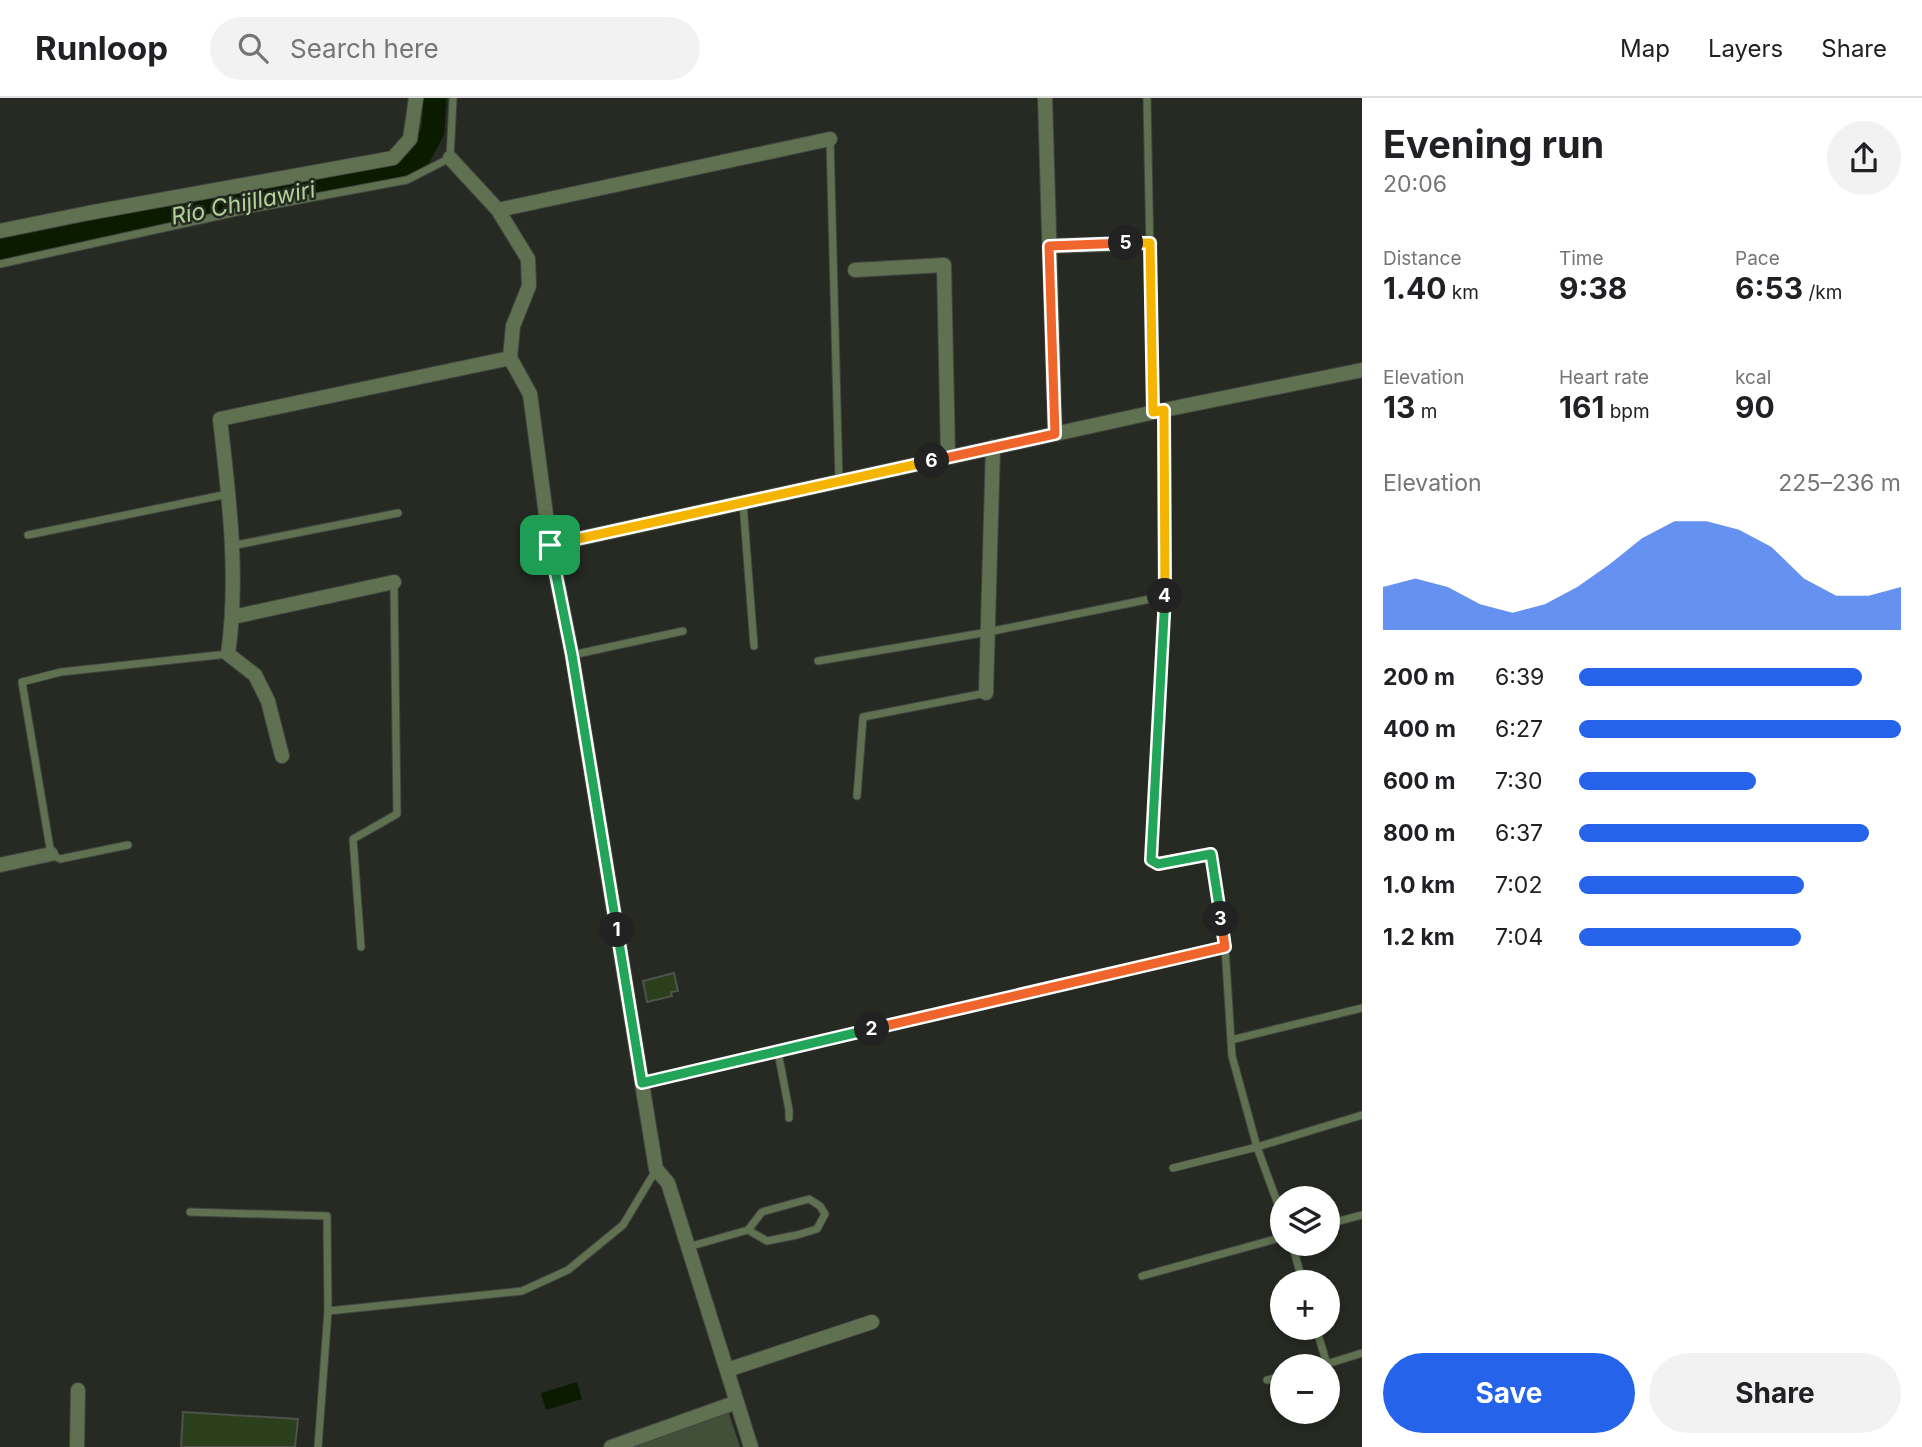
<!DOCTYPE html>
<meta charset="utf-8">
<style>
body{margin:0;font-family:Inter,sans-serif;background:#f2f2f2;color:#202124;height:100vh;display:flex;flex-direction:column;font-size:26px;white-space:nowrap}
*{box-sizing:border-box;margin:0}
p{font-size:23px;color:#757577}
.icon{flex:none;width:38px;height:38px;fill:none;stroke:currentColor;stroke-width:2;stroke-linecap:round;stroke-linejoin:round}
.map{position:relative;flex:1;overflow:hidden}
.details{display:flex;flex-direction:column;background:#fff;width:560px}
.details>*{flex:none}
.fabs{position:absolute;left:1270px;top:1088px;display:grid;gap:14px}
.fabs a{display:grid;place-items:center;width:70px;height:70px;border-radius:50%;background:#fff;box-shadow:0 4px 10px #0003;font-size:35px}
.pin{position:absolute;display:grid;place-items:center;width:60px;height:60px;color:#fff;margin:-30px;border-radius:14px;box-shadow:0 4px 10px #0006}
.km{position:absolute;width:35px;height:35px;margin:-18px;border-radius:50%;background:#222;color:#fff;font-size:19px;line-height:35px;text-align:center}
.round{display:grid;place-items:center;flex:none;width:74px;height:74px;border-radius:37px;background:#f2f2f2}
.summary{display:flex;align-items:center;justify-content:space-between;height:119px;padding:0 21px}
h1{font-size:38px;font-weight:700;line-height:52px}
.metrics{display:grid;grid-template-columns:repeat(3,1fr);gap:10px;height:119px;padding:7px 21px}
.metrics div{display:grid;align-content:center}
.metrics b{font-size:30px;font-weight:700}
.metrics small{font-size:19px;font-weight:400}
.metrics p{font-size:19px}
.chart{height:196px;padding:14px 21px}
.chart p{display:flex;justify-content:space-between}
.chart svg{width:100%;height:126px;margin-top:7px;fill:#2563eb;opacity:.7}
.button{display:flex;gap:14px;margin-top:auto;padding:14px 21px}
.button a{flex:1;height:80px;border-radius:42px;background:#2563eb;color:#fff;font-size:28px;font-weight:700;line-height:80px;text-align:center}
.button a+a{background:#f2f2f2;color:#202124}
ul{padding:0 21px;list-style:none;font-size:23px}
li{display:grid;grid-template-columns:112px 84px 1fr;align-items:center;height:52px}
li i{height:18px;border-radius:9px;background:#2563eb}
header{display:flex;align-items:center;gap:42px;box-sizing:border-box;height:98px;padding:0 35px;background:#fff;border-bottom:2px solid #e0e0e0}
header strong{font-size:33px}
nav{display:flex;gap:38px;margin-inline-start:auto;font-size:24px}
.search{width:490px;height:63px;background:#f2f2f2;display:flex;align-items:center;gap:18px;box-sizing:border-box;padding:0 24px;border-radius:38px;color:#757577;font-size:26px}
main{display:flex;flex:1;min-height:0}
.map>svg:first-child{display:block}
</style>
<header>
<strong>Runloop</strong>
<div class="search"><svg class="icon" aria-label="search" viewBox="0 0 24 24"><circle cx="10" cy="10" r="6"/><path d="M15 15l6 6"/></svg>Search here</div>
<nav><a>Map</a><a>Layers</a><a>Share</a></nav>
</header>
<main>
<div class="map">
<svg width="1362" height="1349" viewBox="0 0 1362 1349">
<rect width="100%" height="100%" fill="#262a23"/>
<path fill="#424f39" d="M728,1313L740,1349H628Z"/>
<path fill="#0b1b00" d="M577,1284L582,1301L546,1312L541,1295Z"/>
<g fill="none" stroke-linecap="round" stroke-linejoin="round">
<path stroke="#0b1b00" stroke-width="23" d="M0,152L390,77L416,65L433,33L435,0"/>
</g>
<path fill="#2c3f1d" stroke="#4d524a" stroke-width="2" d="M674,875L678,893L671,894L672,898L647,904L643,883Z
M183,1314L298,1321L295,1349H181Z"/>
<g fill="none" stroke-linecap="round" stroke-linejoin="round">
<defs>
<path id="lane" d="M1147,0L1153,314
M830,42L839,383
M0,166L246,112L407,82L450,60L453,0
M1164,312L1165,498L1151,762L1158,766L1211,756L1225,849L1232,958L1257,1049L1283,1120
M743,405L754,548
M28,437L228,396
M231,448L398,415
M572,557L683,533
M818,563L988,534L1165,498
M857,698L863,619L986,595
M128,747L60,761L51,756L22,584L61,574L228,556
M361,849L353,741L397,716L394,485
M1231,942L1362,910
M778,954L789,1012V1020
M642,985L1225,849
M1173,1070L1257,1049L1362,1017
M190,1114L327,1118L328,1213L318,1349
M1328,1126L1362,1117
M1292,1146L1303,1185
M688,1149L748,1132L767,1143L797,1137L817,1131L825,1116L820,1108L809,1101L762,1114L748,1132
M1142,1178L1283,1139
M328,1213L522,1193L568,1172L623,1127L656,1072
M1316,1230L1327,1266
M1317,1269L1362,1255
M1267,1282L1283,1278"/>
<path id="street" d="M1045,0L1055,336
M450,60L498,112L528,161L529,188L513,228L510,260L530,296L550,447L572,557L656,1071L668,1085L751,1349
M498,112L830,41
M0,133L88,115L393,60L410,41L416,0
M1049,148L1150,145
M855,172L944,167L948,359
M550,447L1164,312L1362,272
M233,519L394,484
M986,595L993,349
M282,658L268,603L255,577L228,556C239,478 229,399 220,321L510,260
M0,767L51,756
M727,1272L872,1224
M77,1349L78,1292
M611,1349L737,1304"/>
</defs>
<use href="#lane" stroke="#42463f" stroke-width="9"/>
<use href="#street" stroke="#42463f" stroke-width="16"/>
<use href="#lane" stroke="#5f7151" stroke-width="7"/>
<use href="#street" stroke="#5f7151" stroke-width="14"/>
</g>
<g fill="none" stroke-linecap="round" stroke-linejoin="round">
<defs>
<path id="split-1" d="M550,447L572,557L617,832"/>
<path id="split-2" d="M617,832L642,985L872,931"/>
<path id="split-3" d="M872,931L1225,849L1221,821"/>
<path id="split-4" d="M1165,498L1151,762L1158,766L1211,756L1221,821"/>
<path id="split-5" d="M1126,145H1150L1153,314L1164,312L1165,498"/>
<path id="split-6" d="M932,363L1055,336L1049,148L1126,145"/>
<path id="split-7" d="M550,447L932,363"/>
</defs>
<use href="#split-1" stroke="#fff" stroke-width="14"/>
<use href="#split-2" stroke="#fff" stroke-width="14"/>
<use href="#split-3" stroke="#fff" stroke-width="14"/>
<use href="#split-4" stroke="#fff" stroke-width="14"/>
<use href="#split-5" stroke="#fff" stroke-width="14"/>
<use href="#split-6" stroke="#fff" stroke-width="14"/>
<use href="#split-7" stroke="#fff" stroke-width="14"/>
<use href="#split-1" stroke="#22a559" stroke-width="9"/>
<use href="#split-2" stroke="#22a559" stroke-width="9"/>
<use href="#split-3" stroke="#f0652b" stroke-width="9"/>
<use href="#split-4" stroke="#22a559" stroke-width="9"/>
<use href="#split-5" stroke="#f5b400" stroke-width="9"/>
<use href="#split-6" stroke="#f0652b" stroke-width="9"/>
<use href="#split-7" stroke="#f5b400" stroke-width="9"/>
</g>
<g text-anchor="middle" dominant-baseline="central" stroke-width="5" stroke-linejoin="round" paint-order="stroke">
<g font-size="23" font-style="italic" fill="#b2d597" stroke="#262a23">
<text transform="translate(243 105) rotate(-11)">Río Chijllawiri</text>
</g>
</g>
</svg>
<div class="fabs">
<a><svg class="icon" aria-label="layers" viewBox="0 0 24 24"><path d="M12 4l9 5-9 5-9-5zM3 14l9 5 9-5"/></svg></a>
<a>+</a>
<a>−</a>
</div>
<div class="pin" style="left:550px;top:447px;background:#1e9e55"><svg class="icon" aria-label="arrive" viewBox="0 0 24 24"><path d="M6 21V4h12l-3 4 3 4H6"/></svg></div>
<b class="km" style="left:617px;top:832px">1</b>
<b class="km" style="left:872px;top:931px">2</b>
<b class="km" style="left:1221px;top:821px">3</b>
<b class="km" style="left:1165px;top:498px">4</b>
<b class="km" style="left:1126px;top:145px">5</b>
<b class="km" style="left:932px;top:363px">6</b>
</div>
<section class="details">
<div class="summary"><div><h1>Evening run</h1><p>20:06</p></div><a class="round"><svg class="icon" aria-label="share" viewBox="0 0 24 24"><path d="M12 15V3M7 8l5-5 5 5M5 13v7h14v-7"/></svg></a></div>
<div class="metrics">
<div><p>Distance</p><b>1.40<small> km</small></b></div>
<div><p>Time</p><b>9:38</b></div>
<div><p>Pace</p><b>6:53<small> /km</small></b></div>
</div>
<div class="metrics">
<div><p>Elevation</p><b>13<small> m</small></b></div>
<div><p>Heart rate</p><b>161<small> bpm</small></b></div>
<div><p>kcal</p><b>90</b></div>
</div>
<div class="chart"><p><span>Elevation</span>225–236 m</p>
<svg viewBox="0 0 160 44" preserveAspectRatio="none"><path d="M0 44V29L10 26L20 29L30 35L40 38L50 35L60 29L70 21L80 12L90 6L100 6L110 9L120 15L130 26L140 32L150 32L160 29V44z"/></svg>
</div>
<ul>
<li><b>200 m</b>6:39<i style="width:88%"></i></li>
<li><b>400 m</b>6:27<i style="width:100%"></i></li>
<li><b>600 m</b>7:30<i style="width:55%"></i></li>
<li><b>800 m</b>6:37<i style="width:90%"></i></li>
<li><b>1.0 km</b>7:02<i style="width:70%"></i></li>
<li><b>1.2 km</b>7:04<i style="width:69%"></i></li>
</ul>
<div class="button"><a>Save</a><a>Share</a></div>
</section>
</main>
